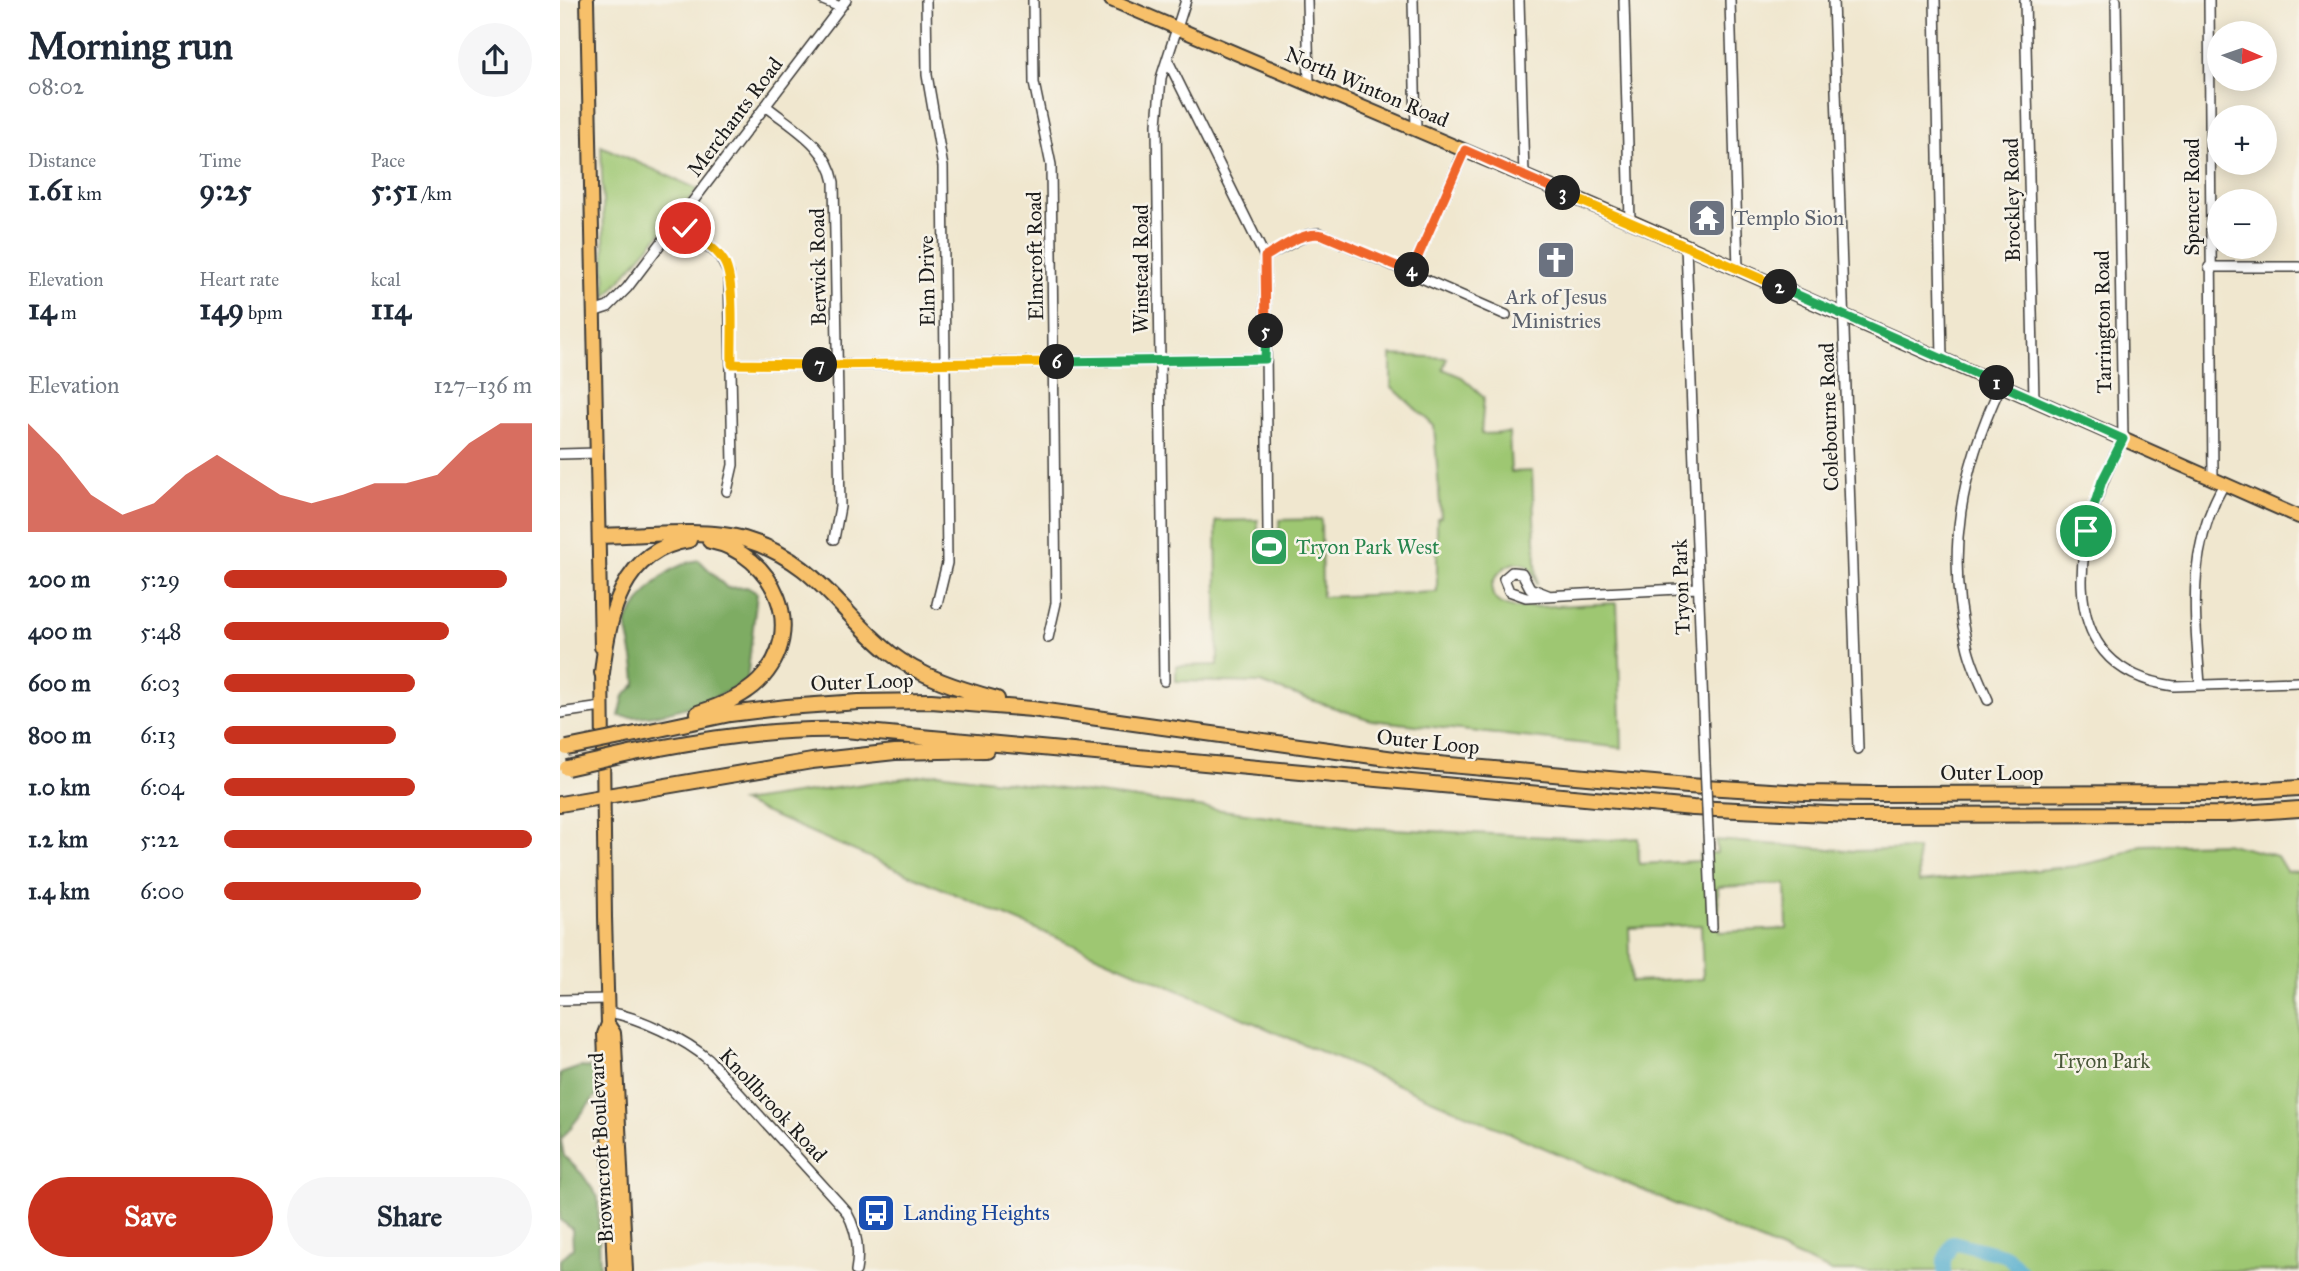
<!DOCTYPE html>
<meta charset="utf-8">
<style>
body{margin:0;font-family:"IM FELL Great Primer",serif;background:#f6f6f7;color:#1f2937;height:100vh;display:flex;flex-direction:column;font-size:26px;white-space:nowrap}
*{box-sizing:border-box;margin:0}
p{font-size:23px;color:#747a83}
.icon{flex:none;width:38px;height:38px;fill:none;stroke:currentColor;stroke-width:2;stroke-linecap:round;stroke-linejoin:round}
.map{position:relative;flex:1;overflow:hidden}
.sheet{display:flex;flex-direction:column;background:#fff;width:560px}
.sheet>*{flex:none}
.needle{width:46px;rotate:92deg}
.buttons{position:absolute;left:1647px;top:21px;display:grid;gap:14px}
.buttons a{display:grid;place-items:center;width:70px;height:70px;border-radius:50%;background:#fff;box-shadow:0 4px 18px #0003;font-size:35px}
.pin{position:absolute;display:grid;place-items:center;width:60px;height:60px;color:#fff;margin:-30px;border:4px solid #fff;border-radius:50%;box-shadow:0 2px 7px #0007}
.km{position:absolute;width:35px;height:35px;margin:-18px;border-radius:50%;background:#222;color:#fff;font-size:19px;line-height:35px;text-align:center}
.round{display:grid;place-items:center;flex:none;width:74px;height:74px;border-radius:37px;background:#f6f6f7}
.overview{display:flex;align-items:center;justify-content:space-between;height:119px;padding:0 28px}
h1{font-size:38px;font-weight:700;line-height:52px}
.stats{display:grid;grid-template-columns:repeat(3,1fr);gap:10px;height:119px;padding:7px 28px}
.stats div{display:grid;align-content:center}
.stats b{font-size:30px;font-weight:700}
.stats small{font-size:19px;font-weight:400}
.stats p{font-size:19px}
.chart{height:196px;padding:14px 28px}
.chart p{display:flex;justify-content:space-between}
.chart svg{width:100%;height:126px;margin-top:7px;fill:#c8321e;opacity:.7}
.action{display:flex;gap:14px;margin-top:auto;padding:14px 28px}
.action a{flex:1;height:80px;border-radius:42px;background:#c8321e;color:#fff;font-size:28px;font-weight:700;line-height:80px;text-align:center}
.action a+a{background:#f6f6f7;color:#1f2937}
ul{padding:0 28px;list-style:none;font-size:23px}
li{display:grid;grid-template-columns:112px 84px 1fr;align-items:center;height:52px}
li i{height:18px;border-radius:9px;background:#c8321e}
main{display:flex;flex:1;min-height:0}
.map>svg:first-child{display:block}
</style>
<main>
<section class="sheet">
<div class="overview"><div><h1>Morning run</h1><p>08:02</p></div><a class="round"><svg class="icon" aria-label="share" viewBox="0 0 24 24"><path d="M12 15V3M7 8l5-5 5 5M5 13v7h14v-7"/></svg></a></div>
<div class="stats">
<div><p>Distance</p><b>1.61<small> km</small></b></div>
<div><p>Time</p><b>9:25</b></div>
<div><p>Pace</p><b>5:51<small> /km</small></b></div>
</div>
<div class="stats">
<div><p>Elevation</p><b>14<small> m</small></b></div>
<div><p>Heart rate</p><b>149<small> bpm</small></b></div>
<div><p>kcal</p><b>114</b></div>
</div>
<div class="chart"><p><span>Elevation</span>127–136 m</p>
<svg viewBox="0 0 160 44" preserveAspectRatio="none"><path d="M0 44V6L10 17L20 31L30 38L40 34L50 24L60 17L70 24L80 31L90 34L100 31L110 27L120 27L130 24L140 13L150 6L160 6V44z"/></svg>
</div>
<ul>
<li><b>200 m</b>5:29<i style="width:92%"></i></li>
<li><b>400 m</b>5:48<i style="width:73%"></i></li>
<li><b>600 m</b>6:03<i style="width:62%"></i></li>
<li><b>800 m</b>6:13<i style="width:56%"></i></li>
<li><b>1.0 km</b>6:04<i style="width:62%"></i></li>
<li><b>1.2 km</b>5:22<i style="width:100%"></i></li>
<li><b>1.4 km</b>6:00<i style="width:64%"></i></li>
</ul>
<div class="action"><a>Save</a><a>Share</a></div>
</section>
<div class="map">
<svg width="1739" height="1271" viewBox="0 0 1739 1271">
<rect width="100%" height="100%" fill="#f7f3e8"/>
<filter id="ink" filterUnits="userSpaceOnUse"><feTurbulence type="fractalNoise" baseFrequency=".0143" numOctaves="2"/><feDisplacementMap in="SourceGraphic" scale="14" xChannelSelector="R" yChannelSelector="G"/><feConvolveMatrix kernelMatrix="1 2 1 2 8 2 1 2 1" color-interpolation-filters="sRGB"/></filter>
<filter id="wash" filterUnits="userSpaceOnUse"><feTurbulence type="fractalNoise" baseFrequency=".00686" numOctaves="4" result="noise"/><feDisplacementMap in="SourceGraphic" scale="28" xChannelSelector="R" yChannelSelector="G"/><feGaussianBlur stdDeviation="1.57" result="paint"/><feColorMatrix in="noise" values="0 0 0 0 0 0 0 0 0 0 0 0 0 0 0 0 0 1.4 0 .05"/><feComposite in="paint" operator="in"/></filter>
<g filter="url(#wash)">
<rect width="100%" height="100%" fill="#f0e7cf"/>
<path fill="#9ec772" stroke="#5d7247" stroke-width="2" fill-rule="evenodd" d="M41,146L138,189L46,297Z
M831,355L887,358L883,369L902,377L924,397L921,434L949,433L951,472L972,471L977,585C967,528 897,598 954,608L1057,603L1062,748L811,720L700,683L616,681V666L658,665L656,521L698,520V531H719V520L761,519L762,597L877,592V518L881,517L874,426L831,386Z
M378,773L793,827L1049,840L1078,838L1079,864L1139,861V854L1157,853L1156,840L1295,851L1357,849L1359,882L1517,866L1552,858L1581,845L1665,843L1717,856L1726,871L1739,872V1271H1270L181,802ZM1226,884L1227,929L1159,932L1158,887ZM1141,925L1143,979L1071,982L1069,928Z"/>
<path fill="#7eac64" stroke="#4d6440" stroke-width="2" d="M139,560L167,588L187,587L197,593L187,680C159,699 94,722 59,716L64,696L76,684C76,663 69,643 66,622C84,593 103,566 139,560Z
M20,1067L34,1068L37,1094L1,1140L4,1156L22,1174L38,1197L40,1271H0V1260L13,1248L12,1229L0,1220V1074Z"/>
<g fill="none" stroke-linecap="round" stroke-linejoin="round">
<path stroke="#4eaacc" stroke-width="14" d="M1384,1271V1260L1393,1242L1447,1256L1461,1271"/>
</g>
</g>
<g filter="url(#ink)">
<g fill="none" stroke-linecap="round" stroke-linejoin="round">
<defs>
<path id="minor" d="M263,0L280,7
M366,0L367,75L383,167L387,563L377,604
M473,0L474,83L491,165L496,603L488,638
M747,0L749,83
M853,0L856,129
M959,0L964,176
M1064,0L1070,221
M1170,0L1178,269
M1273,0L1298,749
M1375,0L1382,360
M1465,0L1474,399
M1556,0L1563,439C1518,521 1482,668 1614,686L1739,682
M1649,0L1653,478
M608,61L705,257L708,531
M206,106C233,128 267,145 274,182L280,507L274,539
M117,223L159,255L169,274L173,465L167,491
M1126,246L1145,764
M705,257L747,235L759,233L946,315
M1649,267H1739
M851,272L905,150
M33,312L48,307L67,288L286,0
M172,364L277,365L705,359
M0,454L38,453
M988,595L970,588L962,573L952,572L944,579L949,591L966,597L1138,588
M604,681L597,124L601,78L626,0
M1640,685C1635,613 1626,550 1664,484
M1428,700C1420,682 1411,664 1407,645C1385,552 1401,470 1441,385
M0,713L42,707
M1148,832L1152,927
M0,1000L47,999
M48,1012C79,1017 125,1039 149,1060L286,1211C297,1230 300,1249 296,1271"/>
<path id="major" d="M27,0L41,647
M551,0L1070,221L1739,517
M42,665L45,917L48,1024L44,1034L54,1271
M48,1024L54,1033L55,1044L66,1271"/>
<path id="highway" d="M40,536C80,535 147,528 184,539C257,561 276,609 330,653C361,677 400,689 437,699
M42,673C48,616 62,550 129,540
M138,713C160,706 183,697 199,681C249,630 214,554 150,541
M76,734L170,714L227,707L299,702L371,701L472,709L856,762L1128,786L1244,793L1315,794L1661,793L1739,788
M74,753C144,739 213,728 285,730L1133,808L1292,815L1666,814L1739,809
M0,804L252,761L335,752L426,750"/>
</defs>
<use href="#minor" stroke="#3c3a37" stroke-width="12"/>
<use href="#major" stroke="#3c3a37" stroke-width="16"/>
<use href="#highway" stroke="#3c3a37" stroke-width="18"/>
<use href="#minor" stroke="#fff" stroke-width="9"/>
<use href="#major" stroke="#f7c06b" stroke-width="12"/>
<use href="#highway" stroke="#f7c06b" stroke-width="14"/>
<defs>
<path id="minor-bridge" d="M1145,764L1148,832"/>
<path id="highway-bridge" d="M7,748L76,734
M7,768L74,753"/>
</defs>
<use href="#minor-bridge" stroke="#3c3a37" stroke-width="12" stroke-linecap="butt"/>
<use href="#highway-bridge" stroke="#3c3a37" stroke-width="18" stroke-linecap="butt"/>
<use href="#minor-bridge" stroke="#fff" stroke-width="9"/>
<use href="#highway-bridge" stroke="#f7c06b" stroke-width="14"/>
</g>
</g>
<g fill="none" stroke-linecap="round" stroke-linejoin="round" filter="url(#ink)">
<defs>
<path id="split-1" d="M1437,383L1563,439L1542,481L1526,531"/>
<path id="split-2" d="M1220,287L1437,383"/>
<path id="split-3" d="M1003,193L1220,287"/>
<path id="split-4" d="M852,270L905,150L1003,193"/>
<path id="split-5" d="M706,331L705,257C721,248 744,230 763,235L851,272L852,270"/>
<path id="split-6" d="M497,362L705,359L706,331"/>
<path id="split-7" d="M260,365L497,362"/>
<path id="split-8" d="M125,228C138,238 155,247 163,260C176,278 171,340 172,364L260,365"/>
</defs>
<use href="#split-1" stroke="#fff" stroke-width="14"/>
<use href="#split-2" stroke="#fff" stroke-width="14"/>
<use href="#split-3" stroke="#fff" stroke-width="14"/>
<use href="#split-4" stroke="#fff" stroke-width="14"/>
<use href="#split-5" stroke="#fff" stroke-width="14"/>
<use href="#split-6" stroke="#fff" stroke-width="14"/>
<use href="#split-7" stroke="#fff" stroke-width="14"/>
<use href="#split-8" stroke="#fff" stroke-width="14"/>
<use href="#split-1" stroke="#22a559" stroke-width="9"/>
<use href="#split-2" stroke="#22a559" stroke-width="9"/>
<use href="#split-3" stroke="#f5b400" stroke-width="9"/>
<use href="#split-4" stroke="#f0652b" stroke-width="9"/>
<use href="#split-5" stroke="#f0652b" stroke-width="9"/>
<use href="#split-6" stroke="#22a559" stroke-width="9"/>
<use href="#split-7" stroke="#f5b400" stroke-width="9"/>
<use href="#split-8" stroke="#f5b400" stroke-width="9"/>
</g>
<defs>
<symbol id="temple-square" viewBox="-11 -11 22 22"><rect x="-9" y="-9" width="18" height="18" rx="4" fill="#6b7280" stroke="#f7f3e8"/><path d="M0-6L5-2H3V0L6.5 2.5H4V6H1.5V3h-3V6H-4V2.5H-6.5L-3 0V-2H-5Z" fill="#fff"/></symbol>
<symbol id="church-square" viewBox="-11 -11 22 22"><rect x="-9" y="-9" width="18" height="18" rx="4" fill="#6b7280" stroke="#f7f3e8"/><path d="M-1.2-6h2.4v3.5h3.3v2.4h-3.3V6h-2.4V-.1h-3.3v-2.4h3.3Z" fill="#fff"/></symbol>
<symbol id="stadium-square" viewBox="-11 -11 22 22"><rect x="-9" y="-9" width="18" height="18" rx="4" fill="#2e9e5b" stroke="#f7f3e8"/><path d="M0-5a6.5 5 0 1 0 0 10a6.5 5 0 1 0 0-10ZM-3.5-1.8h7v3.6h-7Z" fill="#fff"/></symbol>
<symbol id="bus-square" viewBox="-11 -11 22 22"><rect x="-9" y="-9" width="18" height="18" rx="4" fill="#1a4fb4" stroke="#f7f3e8"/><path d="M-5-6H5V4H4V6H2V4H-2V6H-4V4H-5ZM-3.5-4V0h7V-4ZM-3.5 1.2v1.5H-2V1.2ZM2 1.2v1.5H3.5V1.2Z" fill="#fff"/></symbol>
</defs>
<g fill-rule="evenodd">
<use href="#temple-square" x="1125" y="196" width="44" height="44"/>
<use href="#church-square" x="974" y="238" width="44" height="44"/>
<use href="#stadium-square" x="687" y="525" width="44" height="44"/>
<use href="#bus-square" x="294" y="1191" width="44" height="44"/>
</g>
<g text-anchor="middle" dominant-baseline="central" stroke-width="5" stroke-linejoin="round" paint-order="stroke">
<g font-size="21" fill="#1c1c1c" stroke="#f7f3e8">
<text transform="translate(807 87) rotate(23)">North Winton Road</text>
<text transform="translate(175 117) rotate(-53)">Merchants Road</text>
<text transform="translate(1632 197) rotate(-90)">Spencer Road</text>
<text transform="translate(1452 200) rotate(-91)">Brockley Road</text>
<text transform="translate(475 256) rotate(-91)">Elmcroft Road</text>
<text transform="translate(258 267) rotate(-91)">Berwick Road</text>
<text transform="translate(581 269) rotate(-90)">Winstead Road</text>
<text transform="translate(367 281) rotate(-91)">Elm Drive</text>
<text transform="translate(1543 322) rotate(-91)">Tarrington Road</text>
<text transform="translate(1269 417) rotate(-92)">Colebourne Road</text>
<text transform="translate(1121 587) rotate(-92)">Tryon Park</text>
<text transform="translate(302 682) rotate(-2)">Outer Loop</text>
<text transform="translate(868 742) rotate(6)">Outer Loop</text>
<text x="1432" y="773">Outer Loop</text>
<text transform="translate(213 1105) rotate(47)">Knollbrook Road</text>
<text transform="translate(41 1148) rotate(-93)">Browncroft Boulevard</text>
</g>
<g font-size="21" fill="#5b616d" stroke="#f7f3e8" text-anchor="start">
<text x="1174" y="218">Templo Sion</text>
<text x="996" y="297" text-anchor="middle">Ark of Jesus<tspan x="996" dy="24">Ministries</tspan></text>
</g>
<g font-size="21" fill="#27864d" stroke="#f7f3e8" text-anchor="start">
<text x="736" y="547">Tryon Park West</text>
</g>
<g font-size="21" fill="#4a583a" stroke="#f7f3e8">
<text x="1542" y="1061">Tryon Park</text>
</g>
<g font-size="21" fill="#164399" stroke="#f7f3e8" text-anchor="start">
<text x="343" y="1213">Landing Heights</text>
</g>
</g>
</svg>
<div class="buttons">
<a><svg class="needle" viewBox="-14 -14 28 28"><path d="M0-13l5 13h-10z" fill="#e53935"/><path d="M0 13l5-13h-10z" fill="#747a83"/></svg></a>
<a>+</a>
<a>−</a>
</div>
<div class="pin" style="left:1526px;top:531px;background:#1e9e55"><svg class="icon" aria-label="arrive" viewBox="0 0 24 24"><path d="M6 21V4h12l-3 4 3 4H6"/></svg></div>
<div class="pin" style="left:125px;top:228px;background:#d93025"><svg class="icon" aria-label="check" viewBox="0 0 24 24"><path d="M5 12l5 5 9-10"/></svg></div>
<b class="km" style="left:1437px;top:383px">1</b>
<b class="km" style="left:1220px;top:287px">2</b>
<b class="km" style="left:1003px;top:193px">3</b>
<b class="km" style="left:852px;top:270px">4</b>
<b class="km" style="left:706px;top:331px">5</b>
<b class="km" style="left:497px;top:362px">6</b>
<b class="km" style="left:260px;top:365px">7</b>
</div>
</main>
